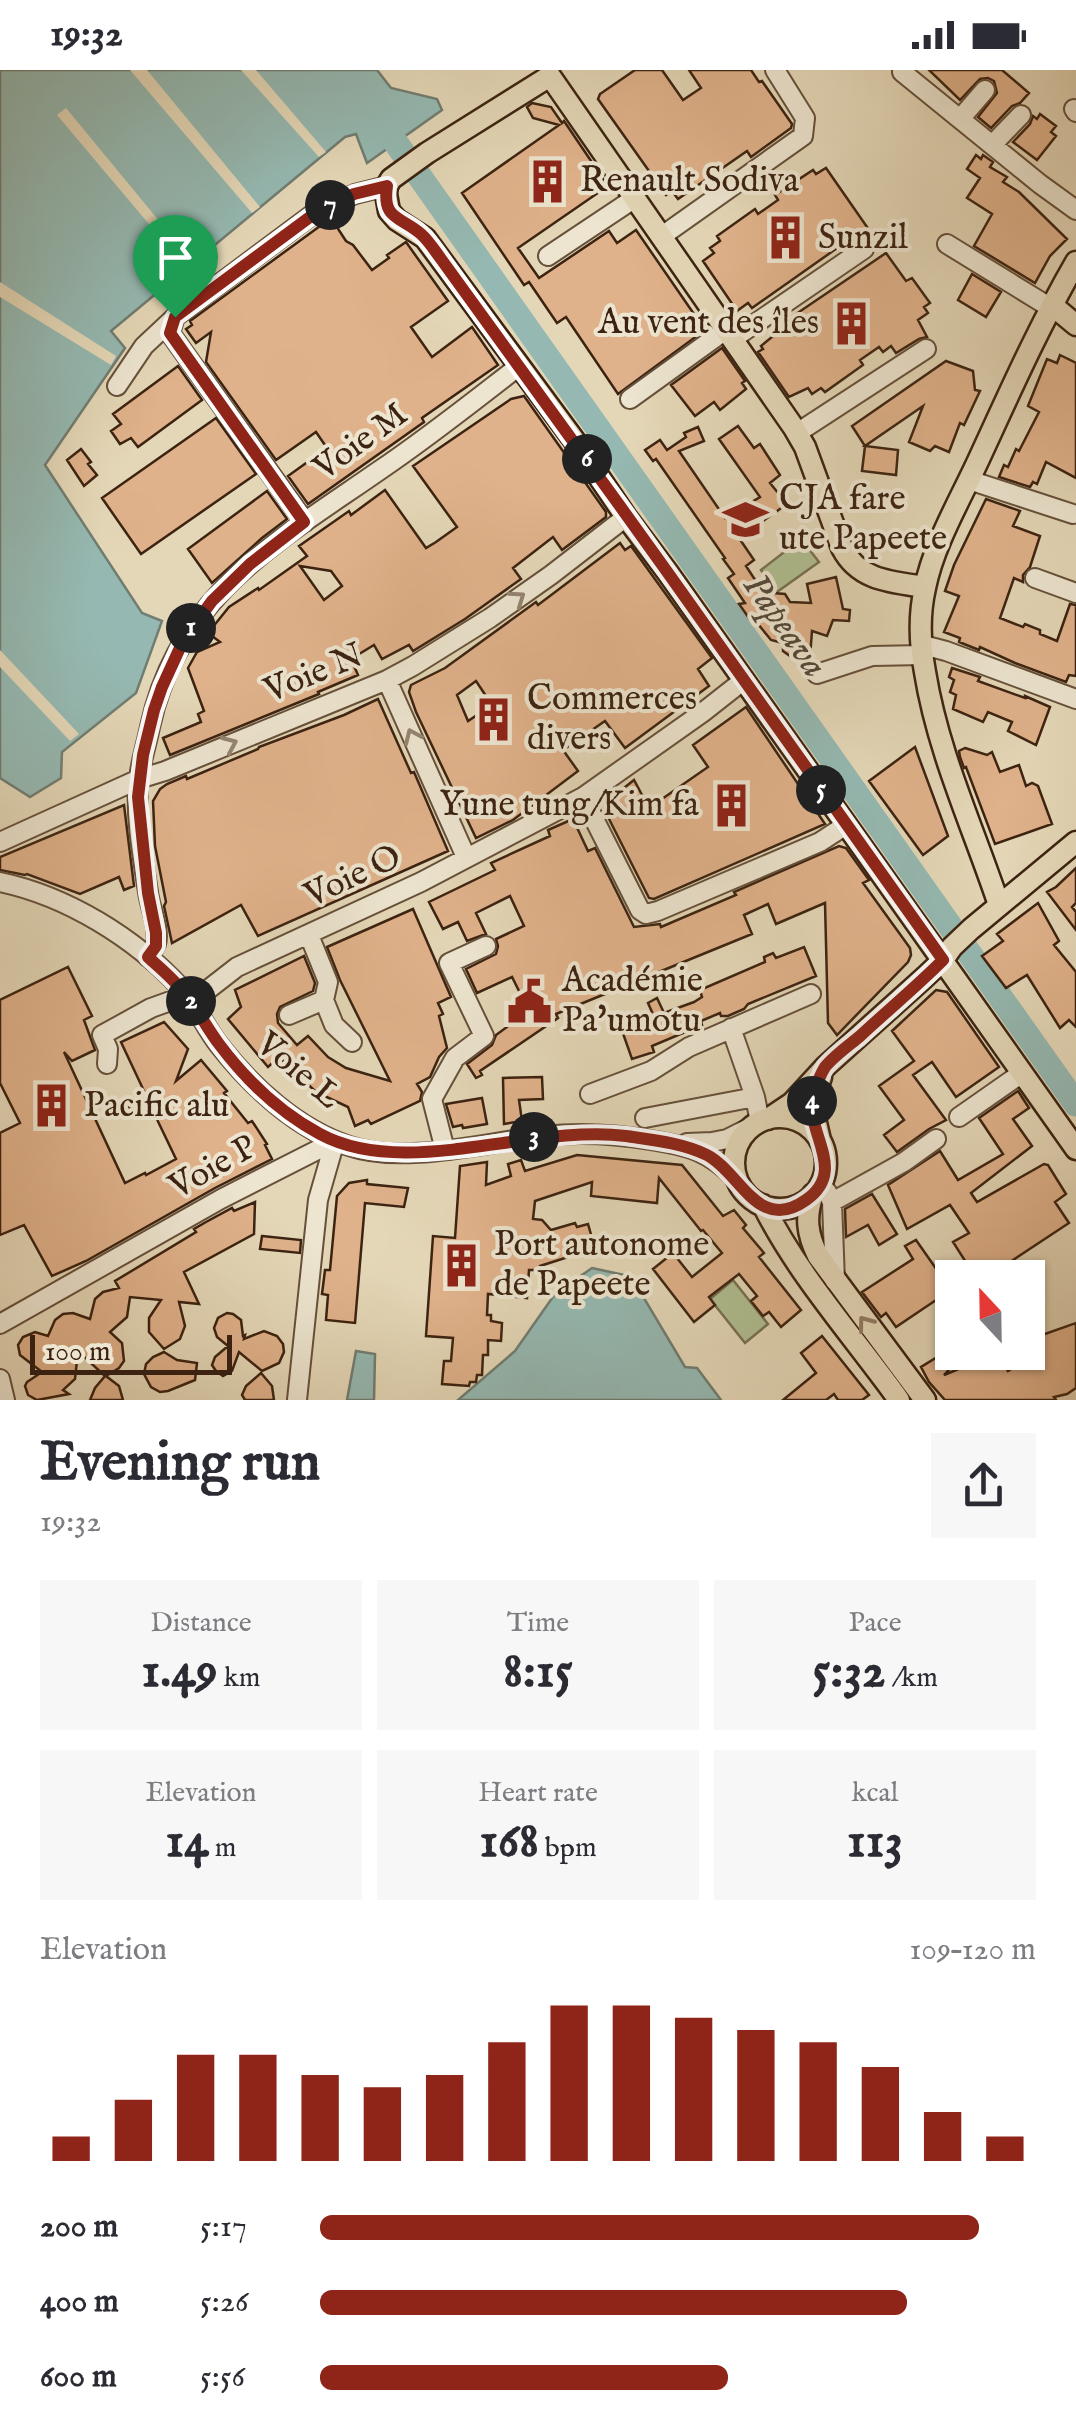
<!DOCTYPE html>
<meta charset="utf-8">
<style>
body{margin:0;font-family:"IM FELL English",serif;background:#f7f7f7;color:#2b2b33;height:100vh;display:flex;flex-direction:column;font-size:38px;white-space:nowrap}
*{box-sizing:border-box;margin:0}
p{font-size:32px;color:#7c7c81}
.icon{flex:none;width:55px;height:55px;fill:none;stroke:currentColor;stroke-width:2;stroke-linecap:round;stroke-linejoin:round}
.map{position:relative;height:1330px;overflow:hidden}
.panel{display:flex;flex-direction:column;background:#fff;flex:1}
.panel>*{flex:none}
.needle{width:65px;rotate:338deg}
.fabs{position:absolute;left:935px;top:1190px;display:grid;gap:20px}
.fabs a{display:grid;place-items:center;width:110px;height:110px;border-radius:0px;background:#fff;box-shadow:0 2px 8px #0004;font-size:50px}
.scale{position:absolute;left:30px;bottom:25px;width:202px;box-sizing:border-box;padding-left:10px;border:5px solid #3c2311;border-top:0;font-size:28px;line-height:35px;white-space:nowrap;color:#3c2311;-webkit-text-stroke:8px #ede5d0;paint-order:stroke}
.pin{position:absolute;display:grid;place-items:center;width:85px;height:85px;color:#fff;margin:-102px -42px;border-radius:50% 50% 50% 0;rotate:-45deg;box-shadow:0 0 10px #0007}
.pin .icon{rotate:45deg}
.km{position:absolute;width:50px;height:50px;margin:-25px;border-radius:50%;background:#222;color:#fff;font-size:28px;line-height:50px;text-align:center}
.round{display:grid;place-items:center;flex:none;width:105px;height:105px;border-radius:0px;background:#f7f7f7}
.headline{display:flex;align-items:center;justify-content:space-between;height:170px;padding:0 40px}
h1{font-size:55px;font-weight:800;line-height:75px}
.metrics{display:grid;grid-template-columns:repeat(3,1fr);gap:15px;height:170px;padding:10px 40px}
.metrics div{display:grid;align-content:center;border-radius:0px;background:#f7f7f7;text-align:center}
.metrics b{font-size:50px;font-weight:800}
.metrics small{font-size:28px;font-weight:400}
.metrics p{font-size:28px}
.chart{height:280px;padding:20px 40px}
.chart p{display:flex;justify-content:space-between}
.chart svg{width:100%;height:180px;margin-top:10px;stroke:#8f2418;stroke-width:6}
ul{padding:0 40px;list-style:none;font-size:32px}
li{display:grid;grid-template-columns:160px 120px 1fr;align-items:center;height:75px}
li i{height:25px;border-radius:12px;background:#8f2418}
.status{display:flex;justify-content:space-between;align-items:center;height:70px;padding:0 50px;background:#fff;direction:ltr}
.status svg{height:28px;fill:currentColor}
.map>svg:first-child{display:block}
</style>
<div class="status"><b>19:32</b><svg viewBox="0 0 49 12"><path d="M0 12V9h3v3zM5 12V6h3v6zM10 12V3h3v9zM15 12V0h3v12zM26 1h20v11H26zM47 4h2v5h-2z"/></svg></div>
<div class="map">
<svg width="1076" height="1330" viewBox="0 0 1076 1330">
<rect width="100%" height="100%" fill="#e4d7b7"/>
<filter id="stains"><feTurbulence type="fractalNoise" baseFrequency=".002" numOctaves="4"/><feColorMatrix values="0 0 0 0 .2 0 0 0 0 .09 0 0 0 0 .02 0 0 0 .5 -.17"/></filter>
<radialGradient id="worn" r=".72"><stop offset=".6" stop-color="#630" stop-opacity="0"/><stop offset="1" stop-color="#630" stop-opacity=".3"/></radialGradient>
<path fill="#b0bf91" stroke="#767151" stroke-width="2.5" d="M801,469L819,492L777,522L761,500Z
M733,1210L768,1254L745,1273L710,1229Z"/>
<path fill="#95b9b2" stroke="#717d72" stroke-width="2.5" d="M0,0H377L391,18L437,29L442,40L367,93L356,64L345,67L111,261L125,278L45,395L142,543L162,551L136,623L62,682L61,708L30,727L0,708Z
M592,1198L624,1205L638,1218L685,1297L697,1298L721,1330H458L515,1281L555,1224Z
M356,1281L375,1284L374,1330H347Z"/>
<path fill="#e4d7b7" d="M130,0H147L260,137L252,143Z
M241,0H256L326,82L319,87Z
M66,38L193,192L186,198L57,45Z
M0,212L116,286L111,295L0,227Z
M0,580L79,664L70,671L0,597Z"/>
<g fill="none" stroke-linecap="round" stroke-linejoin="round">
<path stroke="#95b9b2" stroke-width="25" d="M396,73L1076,1034"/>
</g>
<path fill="#e0b28b" stroke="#3c2311" stroke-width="2.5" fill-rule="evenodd" d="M635,0H662L683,30L701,18L689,0H751L759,12L762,11L792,54L791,58L751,87L747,81L678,129L672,121L666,125L598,29L600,24Z
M929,0H1002L1029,23L1020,33L1012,36L991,58L978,47L997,23L994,11L988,8L980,9L960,30Z
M532,33L551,37L562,53L564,51L608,116L518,178L539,208L609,161L617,173L636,160L705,260L618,324L566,247L557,253L529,212L524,215L462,123L559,55L533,48L527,37Z
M1040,44L1056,56L1051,62L1056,66L1037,90L1013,72L1030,54L1033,46L1037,49Z
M976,85L981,89L983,85L993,92L990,97L1007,107L1003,112L1019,122L1067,169L1050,186L1035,213L974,176L992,144L967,128L980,108L967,99Z
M826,98L867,157L752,238L748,233L737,241L703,191L714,183L710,178L720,171L717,166L755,139L758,144L778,130L775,125L813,100L816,104Z
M331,148L346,171L353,175L372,200L389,188L387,185L406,172L448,231L411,257L432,287L472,257L498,295L422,348L424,352L308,434L288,406L327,378L316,362L276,390L206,292L211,262L196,273L186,259L192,255L190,251Z
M886,183L906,211L912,208L930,233L924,237L928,243L918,250L927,267L919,269L896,283L891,276L883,282L879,277L860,290L863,295L825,322L821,318L812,324L808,318L789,327L758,282L763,279L761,276L772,267L771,261Z
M972,204L1001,222L986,247L958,230Z
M722,278L745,311L742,313L746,319L720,340L714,332L695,346L671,315Z
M1060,285L1076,293V408L1046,392L1037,414L1033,412L1030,417L999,407L1004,395L1008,397L1016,379L1019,381L1039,342L1028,336L1047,289L1057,293Z
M946,291L973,301L975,320L980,321L964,355L960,353L949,382L935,376L930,381L909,372L923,336L865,376L898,380L896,405L862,401L865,376L852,356Z
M178,296L202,330L138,377L131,368L120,374L111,361L121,354L113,344Z
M524,326L606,442V447L562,480L553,467L513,498L521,509L465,549L413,581L409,575L382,589L374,575L351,589L358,605L318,622L319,624L170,685L163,668L201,652L198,644L204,641L188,598L197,582L220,572L208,563L229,537L258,518L259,520L307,486L299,476L349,441L351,445L385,420L426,478L436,472L457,457L413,396L511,329ZM300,496L331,501L342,516L324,530Z
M216,348L256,404L141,484L102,428Z
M738,356L754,378L760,374L780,405L770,413L787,434L739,468L754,490L746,496L761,519H772L773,523L785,524L790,532L811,533L807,514L836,507L843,539L850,540L849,551L833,550L827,566L812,561L810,587L790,586L783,581V573L771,570L758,554L751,551L739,534L745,533L728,508L734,504L723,489L725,488L656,389L653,391L645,380L660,370L667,380L686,367L684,363L698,357L704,371L679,381L725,448L760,427L719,369Z
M81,379L91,392L88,394L97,405L84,416L67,390Z
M267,421L287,449L262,468L212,513L188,479Z
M986,429L1020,441L1013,456L1040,466L1030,497L1023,505V512L1014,508L1000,548L1023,557L1025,554L1040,560V564L1057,571L1070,534L1076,535V606L1069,605L1066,612L1015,593L980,577L979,580L959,572L960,568L944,562L959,526L945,521L954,495Z
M620,473L625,480L631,476L712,588L698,599L709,616L625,678L605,651L563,680L578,701L513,750L476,768L416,642L409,622L411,615L445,598L536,532L538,535ZM476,611L492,635L468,651L457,625Z
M952,598L980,607L978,611L1025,628V626L1050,637L1036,675L1008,661L1012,652L988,642L983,652L953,639L956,625L950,622L954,610L949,607Z
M378,629L411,703L414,702L448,781L258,866L241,835L172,873L164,836L166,832L155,776L153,731L160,719L167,714L186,706L187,709L258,679L259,677L344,645Z
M746,637L825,754L654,829L649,828L605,741V733L634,710L649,738L708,697L693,675Z
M915,677L948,766L923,785L869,711Z
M965,678L987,685L992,682L1000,702L1019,695L1026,716L1032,713L1038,716L1052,754L995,774L966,697L964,698L960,687L959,681Z
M124,735L134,816L124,820L119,807L80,824L27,804L25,805L0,800V787Z
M573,749L588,781L595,778L634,857L660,854L661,857L736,825L734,822L839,776L846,778L869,810L863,813L910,878L911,885L908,892L837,965L828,953L825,833L776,854L768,834L744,845L752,864L556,944L558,948L480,1001L482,1005L476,1008L467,994L492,975L496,965L529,941L512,907L477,923L466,899L496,884L498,876L496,869L524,856L510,826L476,843L486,864L467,871L458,852L443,859L429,832L495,800L491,793L550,766L548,760Z
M1076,798V833L1072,837L1076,842V860L1047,822L1056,817Z
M1038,833L1059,871L1054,875L1076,902V957L1069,950L1060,958L1027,905L1006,918L982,886L1003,871L997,864Z
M413,839L451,927L438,933L443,944L439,946L447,978L439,987L430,1007L417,1014L422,1022L420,1031L371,1054L368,1050L355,1056L348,1037L316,1022L279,987L268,997L228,949L241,937L235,920L304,886L315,913L313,921L280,937L277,944L278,953L297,975L308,966L328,987L346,998L390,1011L340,910L327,877Z
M804,877L816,906L748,934L744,939L728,946H721L720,943L701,951L702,955L652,976L654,982L632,989L619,952L652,942L648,933L657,928L664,943L694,932L702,927L700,920L765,892L764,887L773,883L776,888Z
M68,897L92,946L84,950L95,980L72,991L64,982L125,1113L145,1103L146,1105L176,1089L152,1039L133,1045L127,1032L144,1021L121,972L164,952L188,979L176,1011L201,990L227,1021L224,1023L248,1053L252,1051L267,1074L265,1075L272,1089L215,1118L86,1191L52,1206L24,1155L0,1165V1063L20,1053L0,1013V930Z
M936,920L947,922L999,997L956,1027L932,992L913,1005L946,1050L929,1059L897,1082L884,1065L904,1050L879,1016L914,991L892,961Z
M542,1007L543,1029L519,1030L522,1051L504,1054L503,1008Z
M1018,1021L1029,1038L1013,1049L1032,1076L971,1123L977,1132L1044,1094L1048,1095L1066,1124L1055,1132L1069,1153L986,1208H976L953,1172L969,1163L950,1135L907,1159L888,1115L940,1081L958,1110L1003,1084L979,1048Z
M482,1028L487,1054L463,1058L462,1055L453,1057L446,1034Z
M577,1085L682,1095L723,1146L734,1140L746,1155L743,1158L764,1183L759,1187L801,1240L781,1257L769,1242L763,1246L751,1231L757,1226L739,1204L709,1227L715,1235L694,1252L653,1199L673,1183L692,1207L722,1183L703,1160L701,1161L659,1108L657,1133L591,1126L592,1112L535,1131L533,1149L542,1150L551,1160L575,1153L577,1157L588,1154L594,1175L583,1179L584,1182L540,1196V1200H529L527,1228L488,1224L487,1245H491V1251L502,1253L501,1271L488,1270V1285H483L482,1305H477L476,1312H470L469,1316L442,1314L444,1291H451L453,1268L426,1266L433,1166L455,1168L460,1096L487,1092L486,1115L511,1106L508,1094L521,1090L525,1101Z
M367,1110V1114L408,1118L404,1137L365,1133L355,1253L326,1250L328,1225L322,1224L325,1200H330L337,1126L349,1113Z
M872,1124L897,1164L879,1175L868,1155L846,1167L845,1139Z
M255,1132L254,1164L184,1202L199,1234L179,1232L185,1256L180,1269L164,1279L149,1262V1248L161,1230L130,1227L127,1247L110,1262L122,1273L124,1291L119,1298L106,1306L119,1316L123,1330H90L95,1318L105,1306L78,1281L75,1309L63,1320L69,1324L37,1330L28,1325L25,1316L27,1312L42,1302L20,1285L18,1275L23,1267L35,1262L48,1266L55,1250L63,1244L73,1243L90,1249L95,1229L103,1222L119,1218L115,1211L196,1162L194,1159L206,1152L232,1138L234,1141Z
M262,1166L301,1170L300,1183L260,1179Z
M916,1170L951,1220L896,1257L886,1243L881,1247L862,1222L913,1189L905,1176Z
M227,1243L233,1244L241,1250L243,1266L245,1265L244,1269L264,1261L277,1266L283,1274L284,1282L279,1293L262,1301L239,1282L232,1301L223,1306L216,1301L212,1295L215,1287L228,1276L217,1267L214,1258L218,1248Z
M1076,1253V1318L1067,1324L1054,1327L1056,1330H945L929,1312L921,1297L952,1278V1282H956L961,1287L944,1305L997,1283L1008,1301L1025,1290L1021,1282H1028V1270Z
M822,1266L869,1325L862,1330H838L834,1324L826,1330H783L816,1303L801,1283Z
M164,1282L177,1290L197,1293L195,1310L168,1321L160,1322L151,1317L144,1304L146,1294L153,1287Z
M261,1303L272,1316L274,1330H245L242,1325L246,1316Z"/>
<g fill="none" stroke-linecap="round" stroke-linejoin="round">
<defs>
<path id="minor" d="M902,2L1040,114L1076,140
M1074,39L1076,42
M960,49L985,20
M992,75L1021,45
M662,166L803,66L805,48L775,0
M947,174L1051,238
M548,186L635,128
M175,247L170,263L305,452
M734,268L864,179
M117,316L144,276L175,247L317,141L355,124L387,116
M630,329L727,259
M797,363L926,279
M969,410L1073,444
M1035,508L1076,523
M923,575L946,581L1076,629
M817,604L872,586L923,585
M387,610L466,787
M583,727L640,840L646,844L658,841L820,772L846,755
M0,772L139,709L165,701L387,610L413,596L490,548L551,505L626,447
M0,812C67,826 135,868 181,918C196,935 205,957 219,975C252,1017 297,1059 349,1076C404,1095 486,1072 544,1066C580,1062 614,1064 650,1070C689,1076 709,1081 737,1110
M309,865L328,912L324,930L334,955L352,972
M148,887C150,883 154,879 156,874C160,859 150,838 148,822C143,788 136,752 138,717C139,697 146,677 150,657C178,525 278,471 380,400C426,369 470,334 514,300L521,299
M192,932L237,897L421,812L583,727L702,643L744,610
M289,945L324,930
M731,958L755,1027L760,1052
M107,994L108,979L102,965L151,938L187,925
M590,1024L651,1001L689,977L811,924
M959,1047L1022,1003
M645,1048L755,1027
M687,1073L712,1072L727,1069L753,1056
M445,1080L432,1029L455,988L484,966L449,893L486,876
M820,1114L827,1122L832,1132L835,1211
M832,1132L904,1092L936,1069
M0,1254L221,1129L335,1071
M0,1309L5,1330
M297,1330L318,1130L335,1071"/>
<path id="major" d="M1052,235L1076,255
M925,517C892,512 859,511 842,478L805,377L794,358L550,6L427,83L391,109L387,116L386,124L389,141L397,150L425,168L574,370L626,447L668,503L1076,1079
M999,835C973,757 938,683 925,602C920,575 919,544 925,518C933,476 960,430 978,391C1009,324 1039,256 1076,192
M734 1093a46 46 0 1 1 92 0a46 46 0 1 1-92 0Z
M768,1049L792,1033L826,996L925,907L943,890L952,877L971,859L1076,772
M820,1070L812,1035L821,1007
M813,1124C805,1147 807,1164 818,1186L925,1330
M763,1135C798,1205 853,1266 899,1330"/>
</defs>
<use href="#minor" stroke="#66503a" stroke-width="22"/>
<use href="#major" stroke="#3c2311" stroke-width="25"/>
<use href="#minor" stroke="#ede5d0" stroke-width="18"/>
<use href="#major" stroke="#e4d7b7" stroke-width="20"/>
</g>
<defs><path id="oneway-chevron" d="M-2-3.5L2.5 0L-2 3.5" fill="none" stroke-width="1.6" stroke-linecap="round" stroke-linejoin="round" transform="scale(2.5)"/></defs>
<g stroke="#948470">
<use href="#oneway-chevron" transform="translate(518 528) rotate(-35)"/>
<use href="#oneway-chevron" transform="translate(412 666) rotate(-114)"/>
<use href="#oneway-chevron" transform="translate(230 674) rotate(-24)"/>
</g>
<use stroke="#907d64" href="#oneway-chevron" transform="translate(865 1253) rotate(-127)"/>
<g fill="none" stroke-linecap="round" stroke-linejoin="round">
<defs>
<path id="route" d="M387,116C382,150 400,146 421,164C429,171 435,181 441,189C517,294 593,398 668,503L943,890C916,917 887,941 859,967C848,976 834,986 825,997C820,1005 816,1016 813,1025C804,1062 849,1100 806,1130C758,1164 740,1102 707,1085C683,1073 653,1070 626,1066C530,1054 405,1110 320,1064C281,1043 246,1010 219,974C207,958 198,940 185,924C175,910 160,898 148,887L156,876V863L148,823L138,727L143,685L154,640L162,617L184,569L212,531L250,494L304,452L170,263L175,247L318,141L354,124Z"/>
</defs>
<use href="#route" stroke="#fff" stroke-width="20"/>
<use href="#route" stroke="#8f2418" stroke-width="12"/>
</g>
<defs>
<symbol id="building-bare" viewBox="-9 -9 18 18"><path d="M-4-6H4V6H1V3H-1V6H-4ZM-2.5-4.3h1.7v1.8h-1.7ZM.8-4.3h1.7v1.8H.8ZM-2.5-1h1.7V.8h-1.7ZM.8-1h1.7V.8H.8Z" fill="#8f2418" stroke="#ede5d0" stroke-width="2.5" paint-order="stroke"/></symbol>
<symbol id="school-bare" viewBox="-9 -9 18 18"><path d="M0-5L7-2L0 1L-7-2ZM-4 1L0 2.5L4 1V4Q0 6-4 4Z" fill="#8f2418" stroke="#ede5d0" stroke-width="2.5" paint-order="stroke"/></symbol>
<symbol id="civic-bare" viewBox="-9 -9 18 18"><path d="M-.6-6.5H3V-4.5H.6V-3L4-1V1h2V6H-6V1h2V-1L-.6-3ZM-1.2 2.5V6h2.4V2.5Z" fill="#8f2418" stroke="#ede5d0" stroke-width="2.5" paint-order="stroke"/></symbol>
</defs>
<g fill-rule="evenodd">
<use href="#building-bare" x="516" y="80" width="63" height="63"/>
<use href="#building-bare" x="754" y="136" width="63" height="63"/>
<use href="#building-bare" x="820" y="222" width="63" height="63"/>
<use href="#school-bare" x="714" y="418" width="63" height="63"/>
<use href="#building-bare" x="462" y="618" width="63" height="63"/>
<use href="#building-bare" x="700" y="704" width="63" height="63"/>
<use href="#civic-bare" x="498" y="900" width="63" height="63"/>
<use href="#building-bare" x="20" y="1004" width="63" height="63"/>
<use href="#building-bare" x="430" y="1164" width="63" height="63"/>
</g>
<g text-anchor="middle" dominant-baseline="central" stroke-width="8" stroke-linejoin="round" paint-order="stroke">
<g font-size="35" fill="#3c2311" stroke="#ede5d0" text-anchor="start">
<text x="580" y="111">Renault Sodiva</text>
<text x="818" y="168">Sunzil</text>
<text x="819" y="253" text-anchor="end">Au vent des îles</text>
<text x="779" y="429">CJA fare<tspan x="779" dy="40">ute Papeete</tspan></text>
<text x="527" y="629">Commerces<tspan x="527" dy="40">divers</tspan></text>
<text x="699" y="735" text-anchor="end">Yune tung/Kim fa</text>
<text x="562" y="911">Académie<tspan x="562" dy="40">Pa'umotu</tspan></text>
<text x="84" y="1036">Pacific alu</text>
<text x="494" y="1175">Port autonome<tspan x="494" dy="40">de Papeete</tspan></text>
</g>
<g font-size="35" fill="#3c2311" stroke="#ede5d0">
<text transform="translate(361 372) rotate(-36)">Voie M</text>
<text transform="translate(314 604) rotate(-22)">Voie N</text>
<text transform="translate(353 807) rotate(-25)">Voie O</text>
<text transform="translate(298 1001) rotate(40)">Voie L</text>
<text transform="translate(213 1098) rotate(-29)">Voie P</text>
</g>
<g font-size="38" font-style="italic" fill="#524839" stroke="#ede5d0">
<text transform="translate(784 556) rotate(55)">Papeava</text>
</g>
</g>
<rect width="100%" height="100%" filter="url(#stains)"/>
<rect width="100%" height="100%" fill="url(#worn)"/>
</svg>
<div class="fabs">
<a><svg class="needle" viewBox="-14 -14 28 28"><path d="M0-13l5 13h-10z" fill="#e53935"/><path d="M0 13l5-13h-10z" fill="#7c7c81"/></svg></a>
</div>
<div class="scale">100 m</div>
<div class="pin" style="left:175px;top:247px;background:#1e9e55"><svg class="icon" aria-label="arrive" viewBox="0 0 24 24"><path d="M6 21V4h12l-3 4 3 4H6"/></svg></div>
<b class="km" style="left:191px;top:558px">1</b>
<b class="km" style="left:191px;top:931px">2</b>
<b class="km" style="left:534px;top:1067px">3</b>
<b class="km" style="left:812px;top:1031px">4</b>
<b class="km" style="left:821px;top:720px">5</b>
<b class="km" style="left:587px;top:389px">6</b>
<b class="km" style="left:330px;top:135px">7</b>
</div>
<section class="panel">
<div class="headline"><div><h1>Evening run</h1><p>19:32</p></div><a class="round"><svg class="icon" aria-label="share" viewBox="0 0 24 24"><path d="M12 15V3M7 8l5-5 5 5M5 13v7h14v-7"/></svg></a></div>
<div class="metrics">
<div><p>Distance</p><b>1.49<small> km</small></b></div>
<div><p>Time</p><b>8:15</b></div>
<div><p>Pace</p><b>5:32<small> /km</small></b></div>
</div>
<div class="metrics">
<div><p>Elevation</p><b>14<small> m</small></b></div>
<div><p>Heart rate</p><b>168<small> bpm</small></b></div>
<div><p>kcal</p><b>113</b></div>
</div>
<div class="chart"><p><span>Elevation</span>109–120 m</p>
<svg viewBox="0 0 160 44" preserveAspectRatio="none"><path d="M5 44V38M15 44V29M25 44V18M35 44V18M45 44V23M55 44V26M65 44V23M75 44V15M85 44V6M95 44V6M105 44V9M115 44V12M125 44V15M135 44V21M145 44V32M155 44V38"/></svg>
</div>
<ul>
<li><b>200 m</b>5:17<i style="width:92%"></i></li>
<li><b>400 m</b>5:26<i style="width:82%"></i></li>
<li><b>600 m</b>5:56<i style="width:57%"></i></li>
</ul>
</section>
